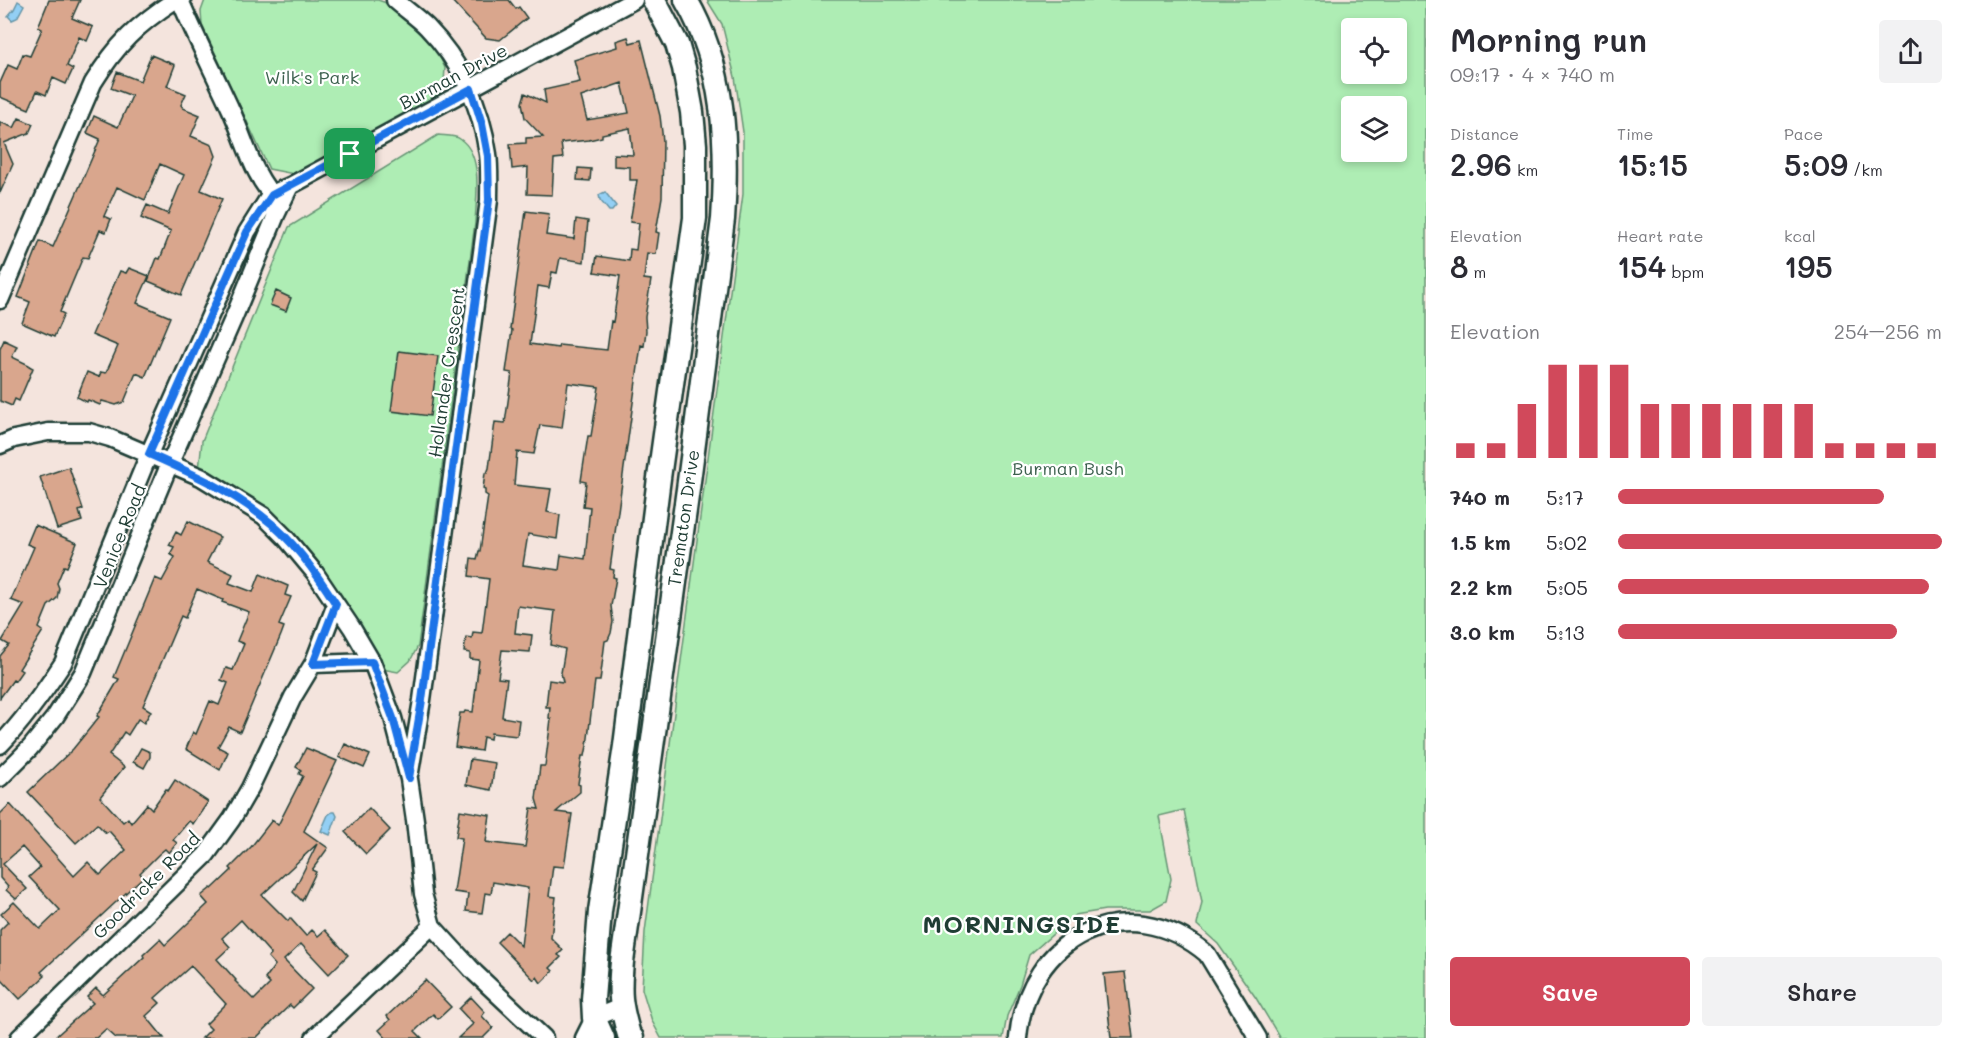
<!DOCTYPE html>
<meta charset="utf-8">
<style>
body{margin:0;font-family:Mali,sans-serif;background:#f2f2f3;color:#2b2b33;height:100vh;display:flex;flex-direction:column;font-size:22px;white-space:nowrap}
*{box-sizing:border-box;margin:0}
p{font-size:20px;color:#7c7c81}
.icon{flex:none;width:33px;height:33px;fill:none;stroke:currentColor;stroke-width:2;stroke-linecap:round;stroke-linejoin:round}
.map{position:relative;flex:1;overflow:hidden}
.panel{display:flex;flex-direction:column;background:#fff;width:540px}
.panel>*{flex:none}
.fabs{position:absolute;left:1341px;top:18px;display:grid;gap:12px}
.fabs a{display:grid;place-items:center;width:66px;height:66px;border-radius:6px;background:#fff;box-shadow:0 3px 9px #0003;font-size:30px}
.pin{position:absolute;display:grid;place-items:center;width:51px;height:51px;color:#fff;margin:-26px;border-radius:12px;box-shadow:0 3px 9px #0006}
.round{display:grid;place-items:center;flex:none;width:63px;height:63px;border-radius:6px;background:#f2f2f3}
.head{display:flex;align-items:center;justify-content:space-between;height:102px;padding:0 24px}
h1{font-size:33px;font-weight:600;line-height:45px}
.figures{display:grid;grid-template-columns:repeat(3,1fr);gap:9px;height:102px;padding:6px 24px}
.figures div{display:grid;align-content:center}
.figures b{font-size:30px;font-weight:600}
.figures small{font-size:16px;font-weight:400}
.figures p{font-size:16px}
.chart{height:168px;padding:12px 24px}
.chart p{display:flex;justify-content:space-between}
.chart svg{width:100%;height:108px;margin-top:6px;stroke:#d1495b;stroke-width:6}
.button{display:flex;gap:12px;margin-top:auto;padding:12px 24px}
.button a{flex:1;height:69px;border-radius:6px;background:#d1495b;color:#fff;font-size:24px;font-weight:600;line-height:69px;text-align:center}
.button a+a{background:#f2f2f3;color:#2b2b33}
ul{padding:0 24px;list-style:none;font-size:20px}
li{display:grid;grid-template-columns:96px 72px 1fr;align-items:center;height:45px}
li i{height:15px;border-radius:8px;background:#d1495b}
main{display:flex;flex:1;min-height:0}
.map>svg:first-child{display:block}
</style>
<main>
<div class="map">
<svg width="1426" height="1038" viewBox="0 0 1426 1038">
<rect width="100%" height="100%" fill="#f4e4dd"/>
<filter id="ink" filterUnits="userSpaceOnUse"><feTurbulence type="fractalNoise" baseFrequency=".0167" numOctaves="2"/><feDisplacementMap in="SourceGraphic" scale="12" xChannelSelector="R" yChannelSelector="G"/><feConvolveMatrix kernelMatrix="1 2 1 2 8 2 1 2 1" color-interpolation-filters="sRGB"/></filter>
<g filter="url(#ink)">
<path fill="#aeedb4" stroke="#669574" stroke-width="1.5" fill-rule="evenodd" d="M205,0H378L392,5L437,51L445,68L444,82L439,95L294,174L269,169L202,25L201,11Z
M707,0H1426V1038H1280L1256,998L1218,944L1197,925L1202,902L1184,810L1159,816L1171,879L1166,901L1150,910H1105L1075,915L1029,955L1020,985L1007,1016L1003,1038H661L652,1021L642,989L645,932L743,194V132L735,77L722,24ZM1396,28V74H1352V28ZM1396,106V152H1352V106Z
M438,135C444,136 455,135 460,139C484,155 476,199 475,223L418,646L410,661L398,672L382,669L283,535L199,470L202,441L289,227Z"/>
<path fill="#93cff4" stroke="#6595a7" stroke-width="1.5" d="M18,1L24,5L17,18L12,20L8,16L14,9Z
M605,192L616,206L612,211H609L600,200L599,195Z
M332,812H335L337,816L330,835L321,831L328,815Z"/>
<path fill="#d9a68d" stroke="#1f3d34" stroke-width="1.5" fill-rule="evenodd" d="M49,0H80L72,18L93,27L87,41L79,37L67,66L73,69L66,84L53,78L46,95L37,91L29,109L0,97V83L8,65L17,69L23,54L30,56L42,29L38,27Z
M451,0H509L516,9L519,7L527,18L500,40L486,38Z
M628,37L630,43L641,40L660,116L663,141L662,197L656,232L659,233L656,254L647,253L644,279L651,280L645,317L646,331L644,346L641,345L610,569L614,570L613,577L616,578L611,606L613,622L611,633L608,640L605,641L600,681H595L587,746L585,756H582L578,784L580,785V792L556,812L572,814L564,867L553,866L549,896L556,897L551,938L563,950L558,955L561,957L550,968L553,971L541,983L537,977L534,980L497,942L507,932L521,946L528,888L493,882L491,894L485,893L482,913L466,911L468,894L454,892L462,838L456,837L460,810L490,815L486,842L525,847L531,808L539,809L536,799L540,766H545L551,719L549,718L550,707H546L549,680L563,682L561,673L565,649L551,645L555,611L518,606L515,633L532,635L530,652L502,650L498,678L507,679L502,717L519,720L517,736L491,733L490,739L483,737L481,751L455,747L460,713H464L465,711L473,712L479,660L470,659V653L464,652L466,637L472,638L473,632L482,633L489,579L469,576L471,558L477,559L479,551H480L488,496L485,494V490L483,489L485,473H487L489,468L495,422L505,423L512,373L506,372L512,330L510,329L526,211L549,214L546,235L574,239L576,219L588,221L584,262L560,258L557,273L552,272L549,288L538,286L530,344L558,348L559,345L607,350L611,321L613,322L620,276L594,272L597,256L629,261L630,249L636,250L639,223L630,222L637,180H630V167L614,166V154L633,155L630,128L602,134V137L589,140L561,143L563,158L554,159L552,195L527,194L528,167L512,169L510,144L526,143V138L543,137L525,118L522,103L525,93L546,103L544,90L580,82L574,60L617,47L616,41ZM622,83L629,113L587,120L581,97ZM568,383L599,387L591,436H588L581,481L586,482L583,506L590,507L585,559L561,555L559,570L523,565L528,534L557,539L560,515L547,512L551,489L514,485L517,452L534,454L540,425L562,428Z
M151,55L175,65L167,86L186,94L181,105L183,108L200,115L191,136L212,145L216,156L201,190L222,199L181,295L148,281L157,258L160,259L171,231L141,218L147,205L168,214L184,175L160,164L145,200L117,187L104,216L111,219L106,232L100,230L88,258L83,257L60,312L64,314L54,337L22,323L30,302L18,297L40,241L53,247L82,181L100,139L87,133L94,116L118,127L132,96L111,88L117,72L140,81Z
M19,118L33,124L29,133L4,143L13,164L0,193V122L14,128Z
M578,168L591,169L590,181L577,180Z
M129,268L149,276L137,303L170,317L145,377L136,373L124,402L116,405L102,401L100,405L88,400L87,402L77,397L87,372L99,377L101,372L106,373L118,346L92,335L120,271L126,273Z
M276,291L291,298L286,311L270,305Z
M4,340L17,346L12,357L29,365V366L33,368L19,401L15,399L12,406L0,401V349Z
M399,351L438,356L430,416L391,411Z
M69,467L83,509L79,511L82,521L57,529L40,477Z
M188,521L220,537L207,562L233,574L229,583L253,592L260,574L288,586L285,595L291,597L279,625L284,627L281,635L240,732L229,727L218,747L228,752L220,770L186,749L193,732L196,734L210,701L219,705L228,683L221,680L226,668L233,670L244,644L237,641L249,612L222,602L223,600L197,589L185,618L181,616L143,706L151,711L144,723L138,719L128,735L124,732L109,755L124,767L100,797L123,822L128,818L131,823L147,804L152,809L166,789L168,791L175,780L208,802L193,824L189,821L173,840L177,843L169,853L165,849L159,854L140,873L143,877L41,972L45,976L20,999L0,978V930L8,922L1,914L14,902L40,929L60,910L29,877L40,867L22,847L3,864L27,889L16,899L6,890L8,887L0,878V814L10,804L74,876L88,862L100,875L126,850L109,831L106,833L97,824L76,843L28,792L73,749L99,717L97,716L119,679L114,677L155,578L162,581L175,557L170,554L174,547L169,545L176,532L181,535Z
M35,525L77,543L67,567L64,566L57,583L59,588L57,598L48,606L39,628L43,631L19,669L22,671L15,681L13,680L0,698V656L9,645L2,641L24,605L11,600L34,547L27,544Z
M345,744L370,755L364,768L339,757Z
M141,748L150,752V757L144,768L133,762Z
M306,748L337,761L304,831L328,848L312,870L316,872L302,901L293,892L317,844L262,895L288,921L290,918L306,936L312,930L318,936L325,930L348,955L329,974L301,944L284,960L312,989L293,1008L290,1005L256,1038H202L211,1029L206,1024L226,1004L191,966L155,998L160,1003L146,1016L164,1038H116L106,1029L96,1038H54L93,1003L87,997L96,988L103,995L144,957L143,955L160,939L165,945L208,904L201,896L211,888L212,889L232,870L230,868L251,847L272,820L278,825L303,776L299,774L301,770L296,767ZM241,920L271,954L268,957L275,965L265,979L270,984L254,1000L235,981L236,980L217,959L230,947L222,938Z
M470,759L495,763L491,790L466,785Z
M369,808L390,830L366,854L345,832Z
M1125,972L1133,1038H1111L1104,974Z
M425,980L451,1007L438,1019L433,1014L415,1031L422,1038H386L379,1030L390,1020L387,1016Z
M471,997L485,1012L482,1016L493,1028L483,1038H458L473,1024L459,1009Z"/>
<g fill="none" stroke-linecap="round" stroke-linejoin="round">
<defs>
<path id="street" d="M180,0C196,38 214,73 231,110C245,140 253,178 278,201
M395,0C405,9 417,17 427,27C461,62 481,106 488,154C490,169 489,185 489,200L422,700L410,772
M0,300L93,83C117,44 137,25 175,0
M0,445L14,439L48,432H89L110,438L201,477L264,516L285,537L315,573L352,628L372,662L393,718L409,779L415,820L423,894L432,926L475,973L544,1038
M313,664L336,604
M0,745C24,720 44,692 63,663L149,454L247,232L271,194L290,186L634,0
M0,778L30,748L55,717L83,673L170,463L234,317L276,215L290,186
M19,1038L206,855L232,819L250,788L293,697L313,664L372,662
M314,1038L432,926
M584,1038L594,1018L621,1007
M1018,1038C1027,937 1126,886 1207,954L1258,1038"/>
<path id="secondary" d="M603,1038L594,1018L593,999L600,911L625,746L659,478L695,218V145L692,112L684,68L677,44L654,0
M632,1038L629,1035C620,1004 619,993 622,962L688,489L723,219C728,144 725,67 686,0"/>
</defs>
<use href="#street" stroke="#1f3d34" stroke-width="21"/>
<use href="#secondary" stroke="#1f3d34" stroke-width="27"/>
<use href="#street" stroke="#fff" stroke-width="16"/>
<use href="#secondary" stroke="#fff" stroke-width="22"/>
</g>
</g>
<g fill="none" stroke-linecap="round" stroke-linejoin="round" filter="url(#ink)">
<defs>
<path id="route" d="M471,89L482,124L488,156L489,200L422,700L409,778L393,718L372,662L313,664L336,604C316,573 292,538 262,516C228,489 189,472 149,454L247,232L272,195Z"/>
</defs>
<use href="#route" stroke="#fff" stroke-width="12"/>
<use href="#route" stroke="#1a73e8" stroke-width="8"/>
</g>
<g text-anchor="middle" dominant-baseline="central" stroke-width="4.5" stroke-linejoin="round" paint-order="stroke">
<g font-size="18" fill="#1f3d34" stroke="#fff">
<text transform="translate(453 76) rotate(-28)">Burman Drive</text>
<text transform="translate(446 372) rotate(-82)">Hollander Crescent</text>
<text transform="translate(683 518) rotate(-82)">Trematon Drive</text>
<text transform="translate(119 536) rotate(-68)">Venice Road</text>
<text transform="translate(146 885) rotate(-45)">Goodricke Road</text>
</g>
<g font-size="18" fill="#3c604e" stroke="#fff">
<text x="312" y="77">Wilk's Park</text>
<text x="1068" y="468">Burman Bush</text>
</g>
<g font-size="24" font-weight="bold" letter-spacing="1.5" fill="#1f3d34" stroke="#fff">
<text x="1022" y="923">MORNINGSIDE</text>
</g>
</g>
</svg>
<div class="fabs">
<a><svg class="icon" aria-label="locate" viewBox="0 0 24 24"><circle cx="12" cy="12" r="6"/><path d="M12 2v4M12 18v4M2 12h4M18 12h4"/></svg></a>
<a><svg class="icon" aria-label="layers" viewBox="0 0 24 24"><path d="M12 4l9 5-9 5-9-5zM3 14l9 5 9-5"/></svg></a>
</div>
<div class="pin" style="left:350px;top:154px;background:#1e9e55"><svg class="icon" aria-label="arrive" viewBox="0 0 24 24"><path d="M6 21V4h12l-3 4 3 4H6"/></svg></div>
</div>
<section class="panel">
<div class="head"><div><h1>Morning run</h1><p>09:17 · 4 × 740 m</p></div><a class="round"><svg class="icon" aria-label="share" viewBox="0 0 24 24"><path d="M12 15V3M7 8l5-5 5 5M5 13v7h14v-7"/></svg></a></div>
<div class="figures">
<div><p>Distance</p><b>2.96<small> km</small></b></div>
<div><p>Time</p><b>15:15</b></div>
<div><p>Pace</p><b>5:09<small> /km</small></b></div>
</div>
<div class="figures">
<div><p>Elevation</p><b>8<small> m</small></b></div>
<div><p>Heart rate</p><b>154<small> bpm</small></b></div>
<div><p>kcal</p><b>195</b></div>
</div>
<div class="chart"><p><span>Elevation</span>254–256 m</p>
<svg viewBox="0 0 160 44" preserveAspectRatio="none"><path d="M5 44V38M15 44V38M25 44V22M35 44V6M45 44V6M55 44V6M65 44V22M75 44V22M85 44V22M95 44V22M105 44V22M115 44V22M125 44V38M135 44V38M145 44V38M155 44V38"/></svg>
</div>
<ul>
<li><b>740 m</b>5:17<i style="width:82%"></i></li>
<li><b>1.5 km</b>5:02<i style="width:100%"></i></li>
<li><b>2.2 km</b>5:05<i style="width:96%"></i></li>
<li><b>3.0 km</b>5:13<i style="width:86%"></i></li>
</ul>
<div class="button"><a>Save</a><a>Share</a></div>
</section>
</main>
